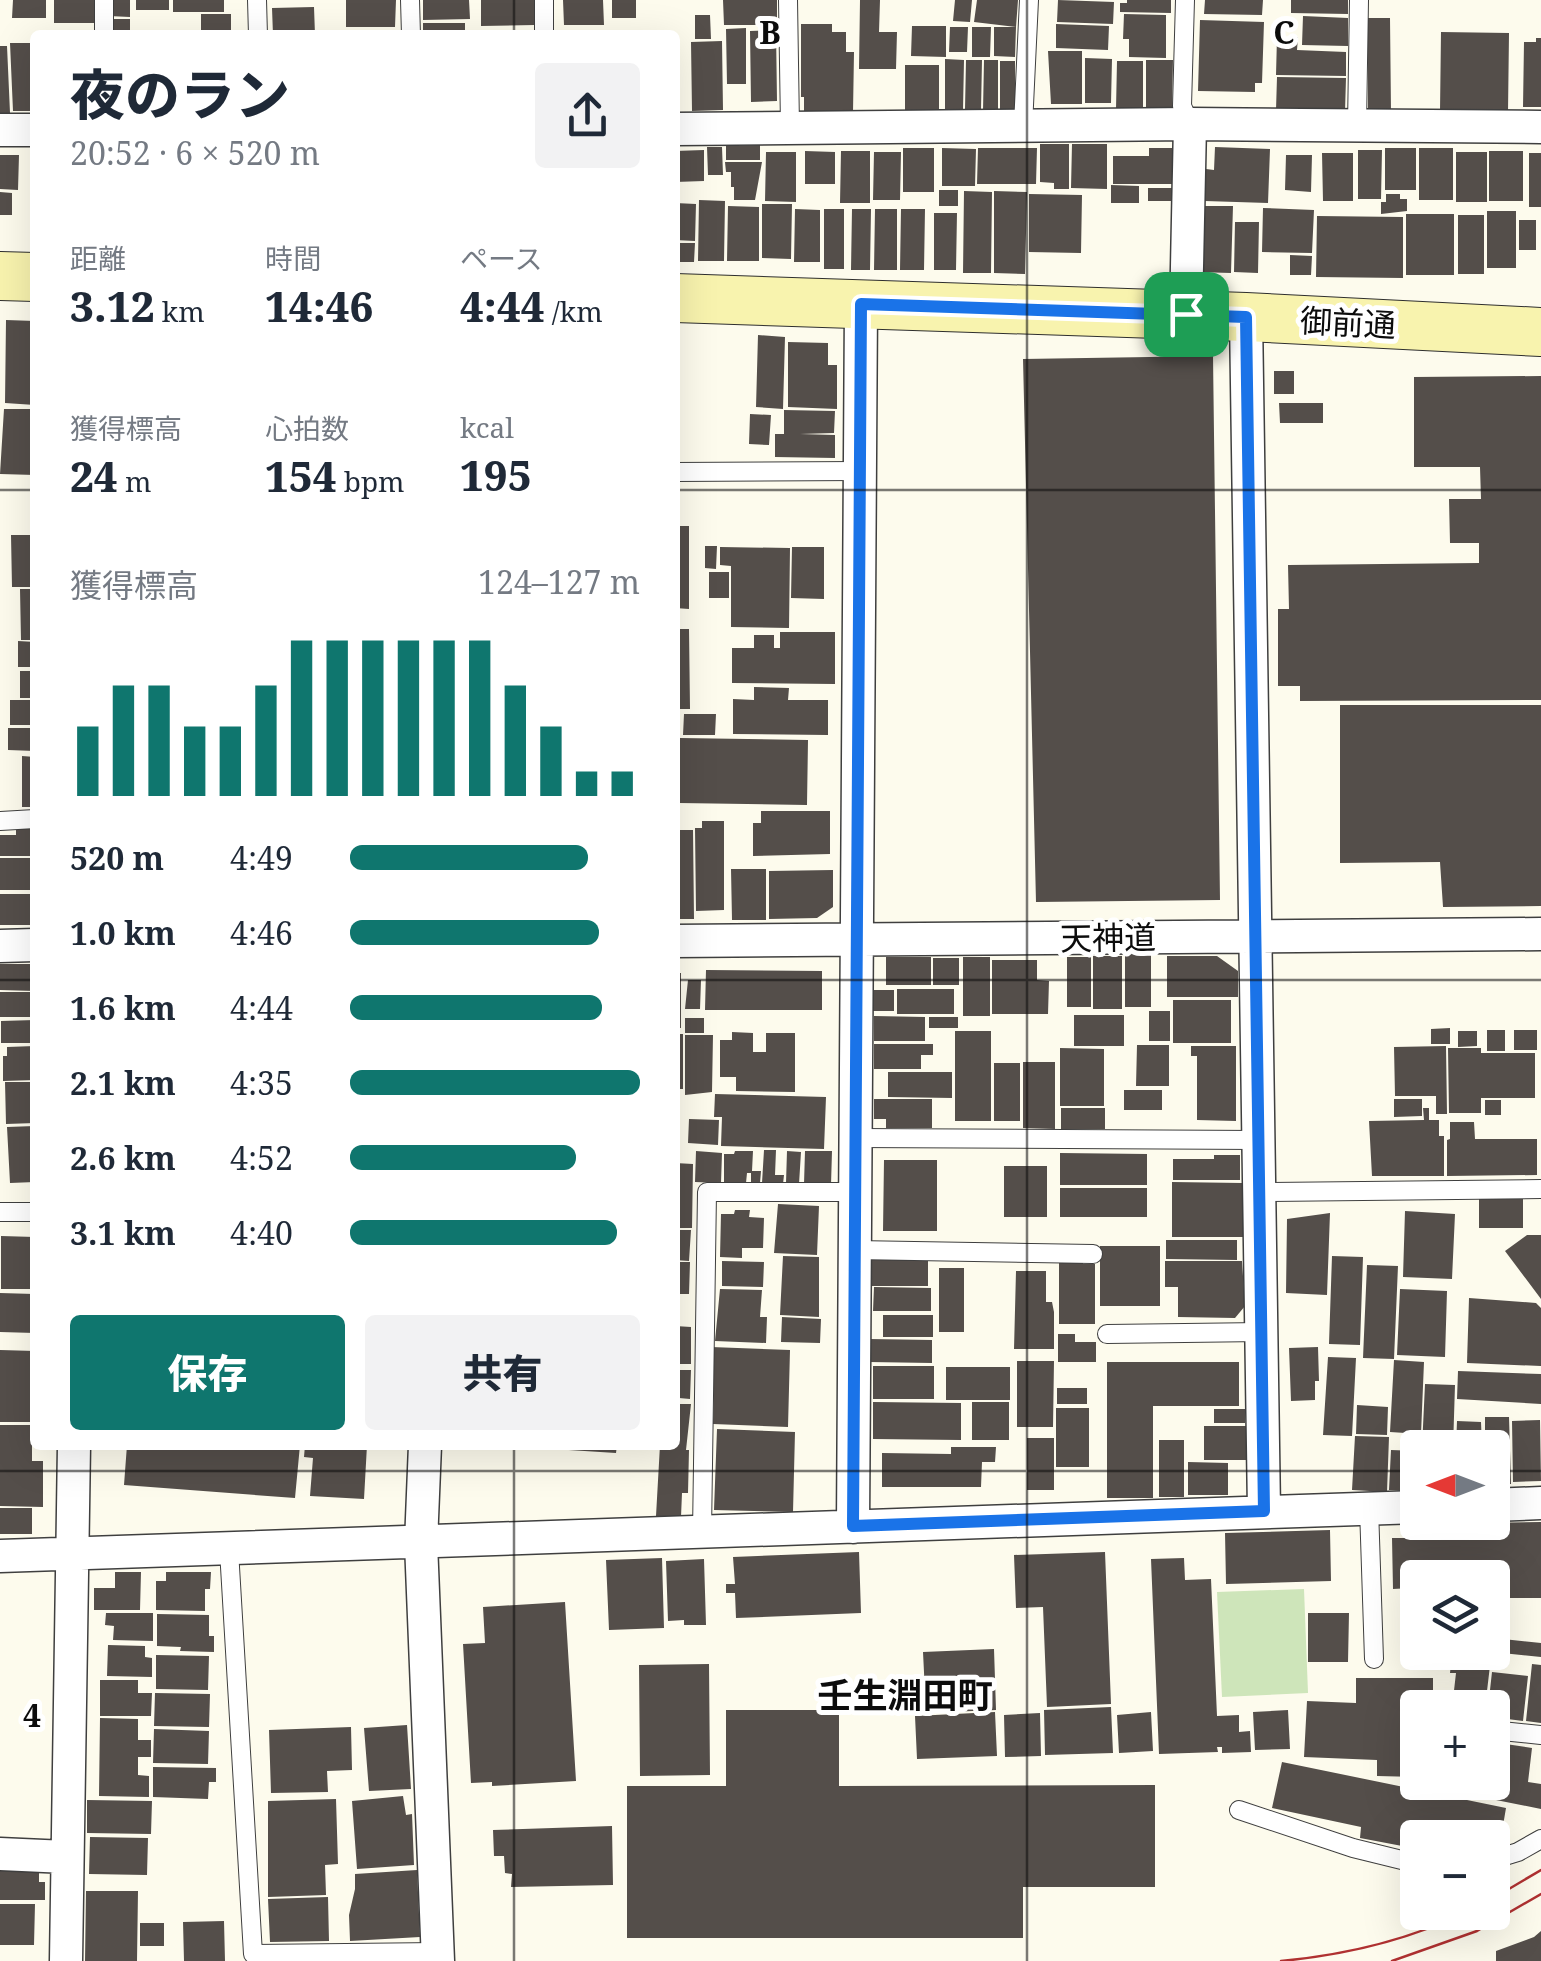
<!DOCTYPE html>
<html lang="ja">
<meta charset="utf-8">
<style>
body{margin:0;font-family:"Noto Serif","Noto Sans JP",serif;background:#f2f2f3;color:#1f2937;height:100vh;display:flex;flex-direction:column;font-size:38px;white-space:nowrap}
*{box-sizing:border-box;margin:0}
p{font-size:32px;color:#747a83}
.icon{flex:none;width:55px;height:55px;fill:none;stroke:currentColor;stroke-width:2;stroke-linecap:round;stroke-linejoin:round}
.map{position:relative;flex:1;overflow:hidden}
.side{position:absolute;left:30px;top:30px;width:650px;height:1420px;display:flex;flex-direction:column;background:#fff;border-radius:10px;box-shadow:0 10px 40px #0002}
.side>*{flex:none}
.needle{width:65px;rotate:270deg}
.buttons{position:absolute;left:1400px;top:1430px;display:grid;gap:20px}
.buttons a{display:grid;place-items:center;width:110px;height:110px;border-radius:10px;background:#fff;box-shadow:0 10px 40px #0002;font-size:50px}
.pin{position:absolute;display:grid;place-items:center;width:85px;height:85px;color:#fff;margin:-42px;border-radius:20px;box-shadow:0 5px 15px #0006}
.round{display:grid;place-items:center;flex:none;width:105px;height:105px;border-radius:10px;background:#f2f2f3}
.headline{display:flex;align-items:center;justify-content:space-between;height:170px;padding:0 40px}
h1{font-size:55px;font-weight:800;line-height:75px}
.stats{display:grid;grid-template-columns:repeat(3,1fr);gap:15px;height:170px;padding:10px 40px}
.stats div{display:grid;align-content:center}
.stats b{font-size:42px;font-weight:800}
.stats small{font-size:28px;font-weight:400}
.stats p{font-size:28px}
.chart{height:280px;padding:20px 40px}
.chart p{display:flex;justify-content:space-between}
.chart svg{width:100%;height:180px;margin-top:10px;stroke:#0f766e;stroke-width:6}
.primary-button{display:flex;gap:20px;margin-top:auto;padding:20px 40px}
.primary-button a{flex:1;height:115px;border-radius:10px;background:#0f766e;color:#fff;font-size:40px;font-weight:800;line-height:115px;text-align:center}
.primary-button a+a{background:#f2f2f3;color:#1f2937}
ul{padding:0 40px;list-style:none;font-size:32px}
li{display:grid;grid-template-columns:160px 120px 1fr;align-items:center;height:75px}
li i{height:25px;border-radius:12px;background:#0f766e}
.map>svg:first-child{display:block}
</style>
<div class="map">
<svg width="1541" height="1961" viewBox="0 0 1541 1961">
<rect width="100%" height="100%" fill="#fdfbed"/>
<path fill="#cee5ba" d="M1304,1589L1308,1693L1222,1697L1217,1592Z"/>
<path fill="#544e4a" d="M13,0H46V18H12Z
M54,0H98V23H54Z
M109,0H130V17L109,16Z
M136,0H169V10H136Z
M173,0H224V12H173Z
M346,0H396L395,27H346Z
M423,0H469L470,19L423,20Z
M481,0H534V25L481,26Z
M563,0H603L604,25H564Z
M612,0H636V18H612Z
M723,0H777V25H724Z
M860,0H880L879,32H897L896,69H859Z
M955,0H972L970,22L953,21Z
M977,0H1018L1016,27L974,22Z
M1058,0L1114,2L1113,24L1057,22Z
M1127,0H1171V13L1120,12V3H1127Z
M1205,0H1263L1262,15L1204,14Z
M1291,0H1348V14L1291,13Z
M314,7L315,35H273L272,8Z
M201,14H231V35H201Z
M1124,14L1166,15V58L1129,57V39H1123Z
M695,15H710L711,39H695Z
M1303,16L1348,18V46L1302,45Z
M1368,18H1390L1391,112H1368Z
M112,19H130V35H112Z
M1200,20L1264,22L1262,83H1255V92L1198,91Z
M423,23H465V32L423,35Z
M801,24H832V32H846V52H854L853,112L804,111V97H801Z
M1056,24L1109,26L1108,50L1056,48Z
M912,26H946V57L911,56Z
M950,27H968L967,52H949Z
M972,27H991L990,57H972Z
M994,27H1016L1015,57L994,56Z
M746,28V84H727L726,29Z
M776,30L777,101L751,102L750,31Z
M1441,32L1509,33L1508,112L1440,111Z
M1277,37H1298L1297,50L1346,52V76L1276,75Z
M1536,38H1541V107H1523L1524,42H1536Z
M722,41L723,110L692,111L691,42Z
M10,43H35V111H13Z
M0,46H7L10,113H0Z
M1048,51H1082V104H1051Z
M1085,58L1112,59L1111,103H1085Z
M945,59L964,60L963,110H945Z
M966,60H982L981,110L965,109Z
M984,60H998V111H983Z
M1146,60H1173L1172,108H1146Z
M1000,61H1015V110H1000Z
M1117,61H1143V109H1116Z
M905,65H939V112H905Z
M1277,77L1346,78L1345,112L1276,110Z
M1040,144H1069V189H1054V183L1040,182Z
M1072,144H1107V189L1071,188Z
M760,145V160H726V146Z
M707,147H722L723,175H708Z
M1215,147L1270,149L1268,203L1205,201L1206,169L1214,170Z
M903,148H934V192H903Z
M942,148L976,149L975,186H942Z
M978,148H1037L1036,184H977Z
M1149,148H1180V184H1113V156H1149Z
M1385,148H1416V190H1385Z
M1419,148H1453V200H1419Z
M704,150V181L675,182V151Z
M1358,150H1382L1381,199H1358Z
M805,151L835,152V184H805Z
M841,151H870V203H840Z
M1489,151H1523V201H1489Z
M766,152H796V202L765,201Z
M874,152H901L900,200H873Z
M1456,152H1487V202H1456Z
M1322,153H1353V201H1323Z
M1529,153H1541V207H1529Z
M0,155H19L18,190L0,189Z
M1286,155H1312L1311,192L1285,190Z
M725,162H762L755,200H734V187H731V172H726Z
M1111,185L1139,186V203H1111Z
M1148,188H1178V201H1148Z
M939,190H958V206H939Z
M964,191L992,192L991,273H963Z
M994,191L1027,192L1025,274L994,273Z
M0,192L12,193V215H0Z
M1029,194L1082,195L1081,253L1029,252Z
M1386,194H1400V199H1407V211L1381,214V202H1386Z
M699,200L725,201L724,261H698Z
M675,203L696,204L695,241L675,240Z
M762,204H792L791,259L762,258Z
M728,206L759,207V261H727Z
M1200,206H1233L1231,273L1197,272Z
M1263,208L1314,210L1312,253L1262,252Z
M795,209L820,210V262H794Z
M824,209H844V269H824Z
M852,209H871L870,270H851Z
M875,209H897V270H874Z
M901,209H925L924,270H900Z
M1487,211H1516V268H1487Z
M934,213H957L956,270H934Z
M1406,214H1454V275H1406Z
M1458,215H1484V274H1458Z
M1317,216L1403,217V278L1316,277Z
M1519,220H1536V250H1519Z
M1235,222H1259L1258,273L1234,272Z
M675,243H695L694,262H675Z
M1290,255L1312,256L1311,275H1290Z
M6,320L35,321V405L5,403Z
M758,335L785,337L783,409L756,407Z
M788,342L828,343V365H837V409L788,407Z
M1213,356L1220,900L1036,902L1023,359Z
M1274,371H1294V394H1274Z
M1541,376V700L1300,701V686H1278V609H1289L1288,565L1479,563V543H1450L1449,499H1481L1480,467H1414V377Z
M1279,403H1323V423H1280Z
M4,409H35V475L0,474Z
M784,410L835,411L834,433L800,434L835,435V458L775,457V434H784Z
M750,414L771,415L769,445L749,444Z
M675,526H689V609L675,608Z
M11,535H35V587H12Z
M705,546H717L716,569L705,568Z
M720,547L790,548L789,628L731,627V566L720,565Z
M792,547H824V599L791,598Z
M709,572H729V598H709Z
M20,589H35V640H21Z
M675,629H689L690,709H680V736H675Z
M780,632H835V684L732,683V648H754V635H774V648H780Z
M18,641L35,642V667H18Z
M20,671H35V698H20Z
M754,687L789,688L788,700H828V735L733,734V699L754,700Z
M10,700H35V725H10Z
M1340,705H1541V906L1443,907L1440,862L1340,863Z
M684,714H716L715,735H683Z
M8,728H35V751L8,750Z
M680,738L808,740L807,805L679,803Z
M22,756L35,757V807H22Z
M761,811H830V854L753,856V823H761Z
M702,821H724V910L696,911L695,828H702Z
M16,825H34V856H0V835H16Z
M675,830H693L694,919H675Z
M0,858H35V890H0Z
M731,869H766V920H732Z
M833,870V907L817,918L769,919V871Z
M0,894H35V925H0Z
M1125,955H1151V1007H1125Z
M1093,956H1122V1009H1093Z
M1167,956H1217L1238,971V997H1167Z
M886,957H931V985H886Z
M963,957H990V1016H963Z
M1067,957H1091V1007H1067Z
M933,958H959V985H933Z
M992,960H1037V980L1049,981L1048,1014H992Z
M0,964H35V991L0,990Z
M706,970L822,971V1010H705Z
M675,973H681V1028H675Z
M688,980H701L700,1009H685Z
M897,989H954V1014H897Z
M873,990H894V1011H873Z
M0,992H35V1017H0Z
M1173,1000H1231V1043H1173Z
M1149,1011H1170V1041H1149Z
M1074,1015H1124V1046H1074Z
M874,1016L925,1017V1041H874Z
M929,1017H958V1028H929Z
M685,1018H704V1033H685Z
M35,1020V1043H1V1021Z
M1450,1028V1044H1431V1029Z
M1487,1030H1505V1051H1487Z
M1514,1030H1537V1050H1514Z
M955,1031H991V1121H955Z
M1458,1031H1477V1046L1458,1047Z
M732,1032L753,1033V1052H766V1033H795V1092L736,1091V1077H720V1040H732Z
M675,1034H683V1089H675Z
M685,1035H713L712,1092L685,1095Z
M874,1044H933V1055H921V1069H874Z
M1137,1045H1169V1086H1136Z
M35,1046V1080L3,1081V1056H7V1047Z
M1191,1046H1236V1121L1197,1120V1056H1191Z
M1446,1046L1447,1114H1436V1096H1395L1394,1047Z
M1060,1048L1104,1049V1106H1060Z
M1448,1048H1481V1053H1535V1098H1481V1113H1449Z
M1023,1062H1055V1129L1023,1128Z
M994,1063H1020V1121H994Z
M888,1072H952V1098L888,1097Z
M5,1082H35V1123L6,1124Z
M1124,1090H1162V1110H1124Z
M715,1094L826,1097L824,1149L721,1146L722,1117H714Z
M874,1099H932V1128H886V1119H874Z
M1394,1099H1422V1116L1394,1117Z
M1485,1100H1501V1115H1485Z
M1061,1108H1105V1129H1061Z
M1423,1108H1429V1120H1439V1136H1444V1176H1372L1369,1121L1424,1120Z
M689,1119L719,1120L718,1145L688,1143Z
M1450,1122H1474L1475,1139H1537V1175L1447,1176V1140L1450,1139Z
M35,1126V1182L10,1183L7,1127Z
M764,1150H776L775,1175H784L783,1184L762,1183Z
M696,1151L722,1153L721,1183L695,1182Z
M735,1151H753L752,1171H761L760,1183H751V1173H747L746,1183L724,1182V1154H734Z
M787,1151L801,1152L799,1184L786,1183Z
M805,1151H832L831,1185L804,1184Z
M1060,1153L1147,1154V1185H1060Z
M1214,1155H1240V1180H1173V1159H1214Z
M884,1160H937V1231H883Z
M675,1163L693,1164L692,1228H675Z
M1004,1166H1047V1217H1004Z
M1172,1182L1242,1183L1244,1237H1172Z
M1060,1188H1147V1217H1060Z
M1479,1193H1523V1228H1479Z
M778,1204L819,1206L817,1255L774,1253Z
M735,1210H750L749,1217L764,1218L763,1248H742V1258L720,1257L721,1214H734Z
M1405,1211L1455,1214L1452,1279L1403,1277Z
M1330,1213L1327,1295L1286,1293L1287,1219Z
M675,1230H691L689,1261L675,1260Z
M1527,1235H1541V1299L1505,1251Z
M1,1236L35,1237V1289H1Z
M1166,1240H1237V1260L1166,1259Z
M1100,1246H1160V1306H1100Z
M871,1255H928V1286H871Z
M783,1256L819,1257V1317L780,1315Z
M1332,1256L1363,1257L1360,1345L1329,1344Z
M1059,1257H1083V1264H1095V1324H1059Z
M722,1261L764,1262L763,1287L722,1286Z
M1165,1261H1242L1245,1306L1235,1318L1178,1317V1287H1165Z
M675,1262H690L689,1294H675Z
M1367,1265L1398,1266L1394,1359L1363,1358Z
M939,1268H964V1332H939Z
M1016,1271H1046V1302H1052L1054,1312V1349H1014Z
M874,1287L931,1288V1311H873Z
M720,1289L762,1290L760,1317H767L766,1343L715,1341Z
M1400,1289L1447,1291L1445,1357L1397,1355Z
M0,1293L34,1294L35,1333L0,1332Z
M1469,1298L1536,1303L1541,1308V1366L1467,1363Z
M883,1315H933V1337H883Z
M782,1317L821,1319L820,1343L781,1342Z
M675,1326L691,1327V1364H680V1370H691L690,1399L679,1398V1404H691L686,1450H689L688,1493H682L681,1517L656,1516L660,1445H675Z
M1058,1334H1075V1342H1096V1362H1058Z
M869,1339L932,1340V1363L869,1362Z
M711,1347L790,1350L788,1427L713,1424L714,1393H709Z
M1318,1347L1319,1381H1315V1400L1291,1401L1289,1348Z
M0,1350L35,1351V1422H0Z
M1328,1357L1356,1358L1352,1436L1323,1435Z
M1394,1360L1424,1362L1421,1434L1390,1432Z
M1017,1361H1054L1053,1427H1017Z
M1107,1362H1239V1406H1153V1498H1107Z
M873,1366H934V1399H873Z
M946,1367H1010V1400H946Z
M1458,1371L1541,1374V1404L1457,1399Z
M1425,1384L1455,1385L1453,1448H1422Z
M1057,1388H1087V1404H1057Z
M873,1402L961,1403V1440L873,1439Z
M972,1402H1009V1440H972Z
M1357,1405L1388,1407L1387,1435L1356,1434Z
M1056,1408H1089V1467H1056Z
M1214,1409H1245V1423H1214Z
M1485,1417H1509L1511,1484H1492V1448H1485Z
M1540,1420L1541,1481L1513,1482L1512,1421Z
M1457,1421L1481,1422L1482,1448H1456Z
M0,1425H32V1461H43V1507L0,1506Z
M1204,1426H1247V1460H1204Z
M717,1429L795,1432L793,1512L714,1510Z
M1355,1436L1389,1437L1387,1492L1352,1490Z
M1027,1438H1054V1490H1027Z
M1159,1440H1184V1497H1159Z
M127,1445H300L295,1498L124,1485Z
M305,1445H367L364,1499L310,1496L313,1458L304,1457Z
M537,1445H617L616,1453L537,1448Z
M951,1447H996L995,1462H982L981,1487H882V1453L951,1454Z
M1391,1450L1418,1451L1416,1491L1389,1490Z
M1188,1462L1228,1463V1495H1188Z
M0,1508H32V1534H0Z
M1541,1522V1598H1492V1578H1418V1600H1411V1588L1393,1589L1392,1538H1410V1524Z
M1330,1530L1331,1581L1226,1584L1225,1533Z
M859,1552L861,1613L736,1618L735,1593H726V1584H735L733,1557Z
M1105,1552L1111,1704L1047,1707L1043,1607L1016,1608L1014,1555Z
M662,1558L664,1628L609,1630L606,1560Z
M1184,1558L1185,1580L1211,1579L1217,1716L1239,1715V1732L1250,1731L1251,1752L1222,1753V1747H1217L1218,1752L1159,1754L1151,1559Z
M704,1559L706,1625H684V1620L668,1621L666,1561Z
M115,1572H141L140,1610H94V1588H115Z
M166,1572H211L210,1589H205V1611L156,1610V1581H166Z
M565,1602L576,1781L492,1786V1782L471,1783L463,1644L485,1643L483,1607Z
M106,1613H153V1641L113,1640L114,1626L105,1625Z
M1308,1613H1349L1348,1662H1308Z
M157,1614L209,1615V1636H214V1652L180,1651L181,1647L157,1646Z
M1503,1639L1541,1643V1657L1502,1653Z
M108,1645L145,1646V1657L152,1658V1677L107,1676Z
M994,1649L996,1710L926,1713L923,1652Z
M1452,1652L1491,1657L1485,1708H1452L1456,1673H1450Z
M156,1655L209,1656L208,1690L156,1689Z
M709,1664L710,1775L640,1776L639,1665Z
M1532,1664L1541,1665V1723L1526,1721Z
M1492,1672L1528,1676L1523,1721L1492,1717V1708H1488Z
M1356,1678H1433V1708H1418V1777L1377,1776V1760L1304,1757L1307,1701L1356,1703Z
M100,1680H138V1693H152L151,1716H100Z
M155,1693L210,1694L209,1727L154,1726Z
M1111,1707L1113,1753L1045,1755L1044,1710Z
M726,1710H839V1786L1155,1785V1887H1023V1938H627V1786H726Z
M1288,1710L1290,1749L1255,1750L1253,1712Z
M995,1712L997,1756L917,1759L915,1716Z
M1151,1712L1153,1751L1119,1753L1117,1715Z
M1040,1713L1041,1756L1005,1757L1004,1715Z
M100,1718L138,1719V1740H151V1757H138V1775L149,1776V1797L99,1796Z
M407,1725L411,1789L369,1791L364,1728Z
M351,1727L352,1770L327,1771L328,1792L271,1793L269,1730Z
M154,1729L209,1731L208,1764L153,1763Z
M1492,1742L1532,1748L1528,1782L1541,1784V1809L1486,1798L1489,1782H1492Z
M1282,1762L1506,1808L1498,1855L1492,1853V1838H1418V1849L1360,1838L1361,1827L1272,1808Z
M153,1767L216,1768V1782H209L208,1799L153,1797Z
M1454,1782H1485L1483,1797L1453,1792Z
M403,1796L406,1815L412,1814L414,1865L357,1869L352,1801Z
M336,1799L338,1864L325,1865L326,1895L268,1897V1801Z
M87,1800L152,1801L151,1834L87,1833Z
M612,1826L613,1885L511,1887L512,1874L505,1873L504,1856H494L493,1830Z
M90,1837L148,1838L147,1875L89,1874Z
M0,1869H39V1882H45V1900H0Z
M417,1870L420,1937L350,1941L349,1915L355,1889V1874Z
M86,1891H138L137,1961H85Z
M328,1897L329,1941L270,1942L268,1899Z
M0,1904H35L34,1945H0Z
M224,1921L225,1961H184L183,1922Z
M140,1923H164V1946H140Z
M1541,1931V1961H1496V1951L1534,1937Z"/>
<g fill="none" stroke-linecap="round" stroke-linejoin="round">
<defs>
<path id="lane" d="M104,0V35
M257,0L258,35
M410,0L411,35
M544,0V35
M788,0L790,126
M1185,0L1182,106L1190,124
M1023,126L1029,0
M1357,126L1359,0
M675,472L859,471
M0,821L35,819
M855,1138L1259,1140
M1259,1192L1541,1189
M0,1212H35
M855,1250L1093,1254
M1107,1334L1262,1332
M1369,1508L1374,1659
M702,1532L707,1192H855
M229,1550L253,1954L438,1952
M1492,1730L1541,1735
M1239,1810L1353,1848L1418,1864
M1492,1860L1518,1852L1541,1839"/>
<path id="street" d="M675,129L1190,124L1541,127
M0,130H35
M1186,314L1190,124
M1246,317L1264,1511
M675,941L1541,934
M0,946L35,945
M425,1445L421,1543L438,1961
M1492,1505L1541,1503
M853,1527L861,304
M0,1556L1418,1507
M0,1854L66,1857
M66,1961L74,1445"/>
<path id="secondary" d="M0,276L35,277
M675,298L1246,317L1541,332"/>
</defs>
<use href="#lane" stroke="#3f3f3f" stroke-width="20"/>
<use href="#street" stroke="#3f3f3f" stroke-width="35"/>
<use href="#secondary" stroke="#2e2e2e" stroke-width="50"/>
<use href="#lane" stroke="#fff" stroke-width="18"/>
<use href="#street" stroke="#fff" stroke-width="32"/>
<use href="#secondary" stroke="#f8f3ae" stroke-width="48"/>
<path stroke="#b03131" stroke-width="2.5" d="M1492,1899L1541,1870
M1281,1961C1344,1955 1409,1940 1466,1912
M1392,1961L1477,1931L1541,1894"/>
</g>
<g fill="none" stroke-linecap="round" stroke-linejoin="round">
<defs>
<path id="route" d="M861,304L1246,317L1264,1511L853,1526Z"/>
</defs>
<use href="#route" stroke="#fff" stroke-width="20"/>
<use href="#route" stroke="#1a73e8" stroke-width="12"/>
</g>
<path fill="none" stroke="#0c0c0c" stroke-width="2.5" stroke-opacity="0.55" d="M514,0V35M1027,0V1961M0,490H35M675,490H1541M0,980H35M675,980H1541M514,1445V1961M0,1471H1418M1492,1471H1541"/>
<g text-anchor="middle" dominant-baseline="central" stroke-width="10" stroke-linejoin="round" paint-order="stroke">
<g font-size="32" fill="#0c0c0c" stroke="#fff">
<text transform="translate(1348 322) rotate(3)">御前通</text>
<text transform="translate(1108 937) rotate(-1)">天神道</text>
</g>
<g font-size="35" font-weight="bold" fill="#0c0c0c" stroke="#fff">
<text x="905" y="1694">壬生淵田町</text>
</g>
</g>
<g font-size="32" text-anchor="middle" font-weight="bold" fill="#0c0c0c" stroke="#fff" stroke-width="10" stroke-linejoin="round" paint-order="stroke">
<text x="770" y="44">B</text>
<text x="1284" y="44">C</text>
<text x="32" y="1727">4</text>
</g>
</svg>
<div class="buttons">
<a><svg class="needle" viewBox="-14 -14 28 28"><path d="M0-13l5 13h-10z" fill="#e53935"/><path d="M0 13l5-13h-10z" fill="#747a83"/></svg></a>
<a><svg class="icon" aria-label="layers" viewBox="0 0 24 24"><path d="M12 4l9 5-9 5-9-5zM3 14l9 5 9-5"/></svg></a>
<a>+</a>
<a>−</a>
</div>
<div class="pin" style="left:1186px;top:314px;background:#1e9e55"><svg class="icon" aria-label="arrive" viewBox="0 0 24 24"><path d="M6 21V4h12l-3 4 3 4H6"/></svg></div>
<section class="side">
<div class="headline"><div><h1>夜のラン</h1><p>20:52 · 6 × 520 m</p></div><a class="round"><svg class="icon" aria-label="share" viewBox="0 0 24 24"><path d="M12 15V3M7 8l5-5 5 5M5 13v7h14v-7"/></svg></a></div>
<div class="stats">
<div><p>距離</p><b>3.12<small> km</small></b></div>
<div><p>時間</p><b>14:46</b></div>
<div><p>ペース</p><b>4:44<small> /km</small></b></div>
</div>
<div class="stats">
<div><p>獲得標高</p><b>24<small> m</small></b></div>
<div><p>心拍数</p><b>154<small> bpm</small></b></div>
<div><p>kcal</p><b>195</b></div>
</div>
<div class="chart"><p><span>獲得標高</span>124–127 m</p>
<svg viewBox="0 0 160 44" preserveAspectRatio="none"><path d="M5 44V27M15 44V17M25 44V17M35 44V27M45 44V27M55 44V17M65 44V6M75 44V6M85 44V6M95 44V6M105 44V6M115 44V6M125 44V17M135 44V27M145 44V38M155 44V38"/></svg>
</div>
<ul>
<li><b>520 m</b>4:49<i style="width:82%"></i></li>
<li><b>1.0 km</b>4:46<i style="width:86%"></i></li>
<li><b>1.6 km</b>4:44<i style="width:87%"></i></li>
<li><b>2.1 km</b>4:35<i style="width:100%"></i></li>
<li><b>2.6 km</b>4:52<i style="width:78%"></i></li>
<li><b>3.1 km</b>4:40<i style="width:92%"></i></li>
</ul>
<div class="primary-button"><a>保存</a><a>共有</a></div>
</section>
</div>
